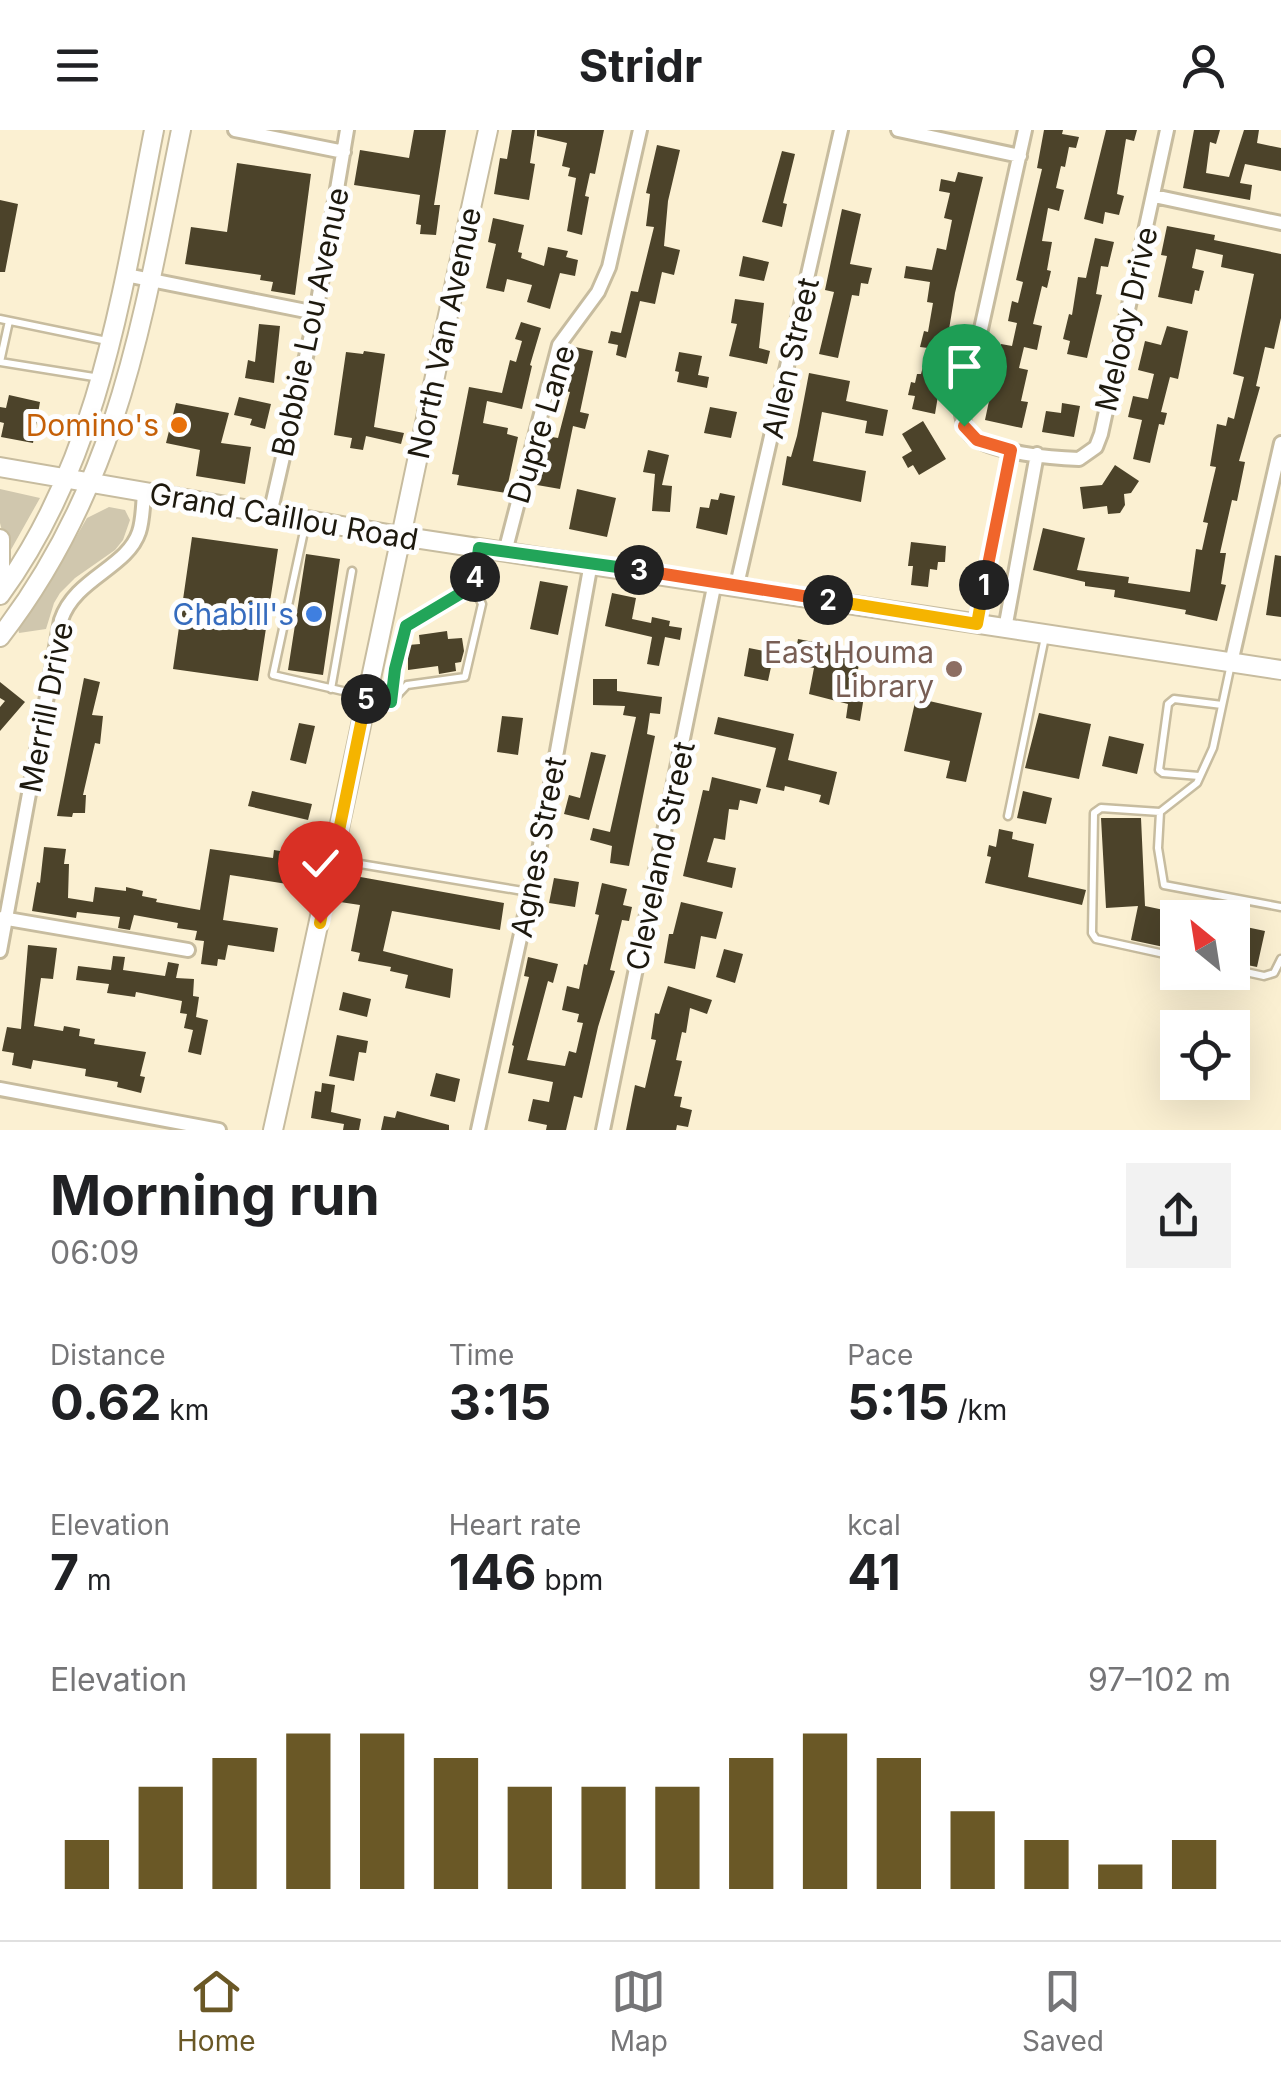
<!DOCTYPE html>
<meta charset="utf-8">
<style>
body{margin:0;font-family:Inter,sans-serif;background:#f2f2f2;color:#202124;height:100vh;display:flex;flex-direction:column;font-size:38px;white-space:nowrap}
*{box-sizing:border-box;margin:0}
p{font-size:32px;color:#757577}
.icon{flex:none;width:55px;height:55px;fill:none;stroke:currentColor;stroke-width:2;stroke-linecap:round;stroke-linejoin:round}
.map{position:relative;height:1000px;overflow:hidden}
.drawer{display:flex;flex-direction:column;background:#fff;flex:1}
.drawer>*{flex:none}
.needle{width:65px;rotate:330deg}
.buttons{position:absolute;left:1160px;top:770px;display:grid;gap:20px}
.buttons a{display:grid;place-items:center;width:90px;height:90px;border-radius:0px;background:#fff;box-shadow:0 10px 40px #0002;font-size:50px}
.pin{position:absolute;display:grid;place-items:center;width:85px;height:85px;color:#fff;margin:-102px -42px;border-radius:50% 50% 50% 0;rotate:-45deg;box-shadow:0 0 10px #0007}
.pin .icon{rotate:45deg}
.km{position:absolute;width:50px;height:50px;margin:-25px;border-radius:50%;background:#222;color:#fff;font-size:28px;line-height:50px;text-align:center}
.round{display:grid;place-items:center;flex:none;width:105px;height:105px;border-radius:0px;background:#f2f2f2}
.headline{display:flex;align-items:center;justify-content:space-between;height:170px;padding:0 50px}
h1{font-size:55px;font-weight:700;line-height:75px}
.figures{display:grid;grid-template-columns:repeat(3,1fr);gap:15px;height:170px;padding:10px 50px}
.figures div{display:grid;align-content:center}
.figures b{font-size:50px;font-weight:700}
.figures small{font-size:28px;font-weight:400}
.figures p{font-size:28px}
.chart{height:280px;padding:20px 50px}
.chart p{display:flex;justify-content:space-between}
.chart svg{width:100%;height:180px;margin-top:10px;stroke:#6a5826;stroke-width:6}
header{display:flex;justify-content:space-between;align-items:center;height:130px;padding:0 50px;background:#fff;font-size:45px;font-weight:700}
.tab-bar{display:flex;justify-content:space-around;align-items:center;height:140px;border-top:2px solid #e0e0e0;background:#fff;font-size:28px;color:#757577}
.tab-bar a{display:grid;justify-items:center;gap:5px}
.tab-bar .on{color:#6a5826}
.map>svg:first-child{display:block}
</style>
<header><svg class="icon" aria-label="menu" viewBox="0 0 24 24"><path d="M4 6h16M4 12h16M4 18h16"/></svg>Stridr<svg class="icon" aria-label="person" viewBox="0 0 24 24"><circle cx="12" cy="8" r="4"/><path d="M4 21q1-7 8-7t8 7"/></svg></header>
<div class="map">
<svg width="1281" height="1000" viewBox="0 0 1281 1000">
<rect width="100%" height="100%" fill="#fbf0d2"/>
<path fill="#d0c7ae" d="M0,359L40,368L8,425L0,393Z
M109,377L125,380L130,390L123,410L115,420L75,448L60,463L54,473L46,499L19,503L18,498L44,462L87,388Z"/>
<path fill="#4c432a" d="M414,0H446L434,75H440L436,105L420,104L421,95L416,94L420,65L354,55L360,20L409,28Z
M512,0H535L530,33L535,34L529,70L494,64L500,28L507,29Z
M537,0H604L595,44L590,43L585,66L589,67L582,105L567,101L576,48L568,46L570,38L562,36L567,13L537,6Z
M1044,0H1063L1062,4L1079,7L1076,18L1069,17L1065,37L1061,36L1056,58L1064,60L1059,81L1048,78L1042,111L1052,112L1047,140L1051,141L1047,158L1042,156L1033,194L1042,196L1037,220L1024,217L1019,238L1028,240L1021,271L1028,272L1022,298L985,290L1001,214L1012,216L1017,193L1008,191L1012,171L1018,173L1023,152L1016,150L1042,39L1037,38Z
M1106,0H1137L1134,11L1126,9L1117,64L1124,66L1119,85L1105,82L1103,94L1084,89Z
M1194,0H1220L1216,14L1210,12L1206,43L1229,47L1244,0H1259L1257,13L1281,18V41L1245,34L1240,53L1252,55L1250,70L1183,58Z
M657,15L680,20L668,71L664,116L680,120L674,145L662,142L655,174L640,171L626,228L616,225L618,215L608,213L611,201L621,203L631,161L638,162L654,97L646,96L650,64L646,63Z
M782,21L795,24L783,73L787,74L782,97L762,92Z
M237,33L311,44L295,165L271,161L273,152L260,150L261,145L185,134L191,97L227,102Z
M958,42L983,47L955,163L935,284L912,279L915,266L908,265L911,252L915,253L917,244H921L928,218L920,217L924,201L928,202L933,173L927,172L930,152L904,148L906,136L932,140L937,118L946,120L952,90L944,88L950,63L939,61L941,49L955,52Z
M0,70L18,74L5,142H0Z
M842,79L861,84L850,134L872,138L868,154L861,153L859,166L852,165L838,228L819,224L834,162L825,160Z
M493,88L524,95L518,122L522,123L521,128L544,136L548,117L568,121L566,127L578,130L575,146L560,143L550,179L527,172L532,155L507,149L504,162L486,158L496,114L488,112Z
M1167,96L1215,105L1214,110L1281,124V188L1274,219L1265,217L1256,256L1260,257L1239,331L1245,332L1237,371L1232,370L1220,423H1226L1221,454L1226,455L1217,491L1185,484L1186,480L1114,467L1115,460L1085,456V452L1033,440L1043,398L1085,408L1077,440L1129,447L1128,453L1190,462L1196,419L1202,420L1208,393L1203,392L1216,337L1210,336L1217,294L1226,296L1228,287L1234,289L1244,247L1233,244L1254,144L1221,137L1223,125L1196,119L1192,138L1204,141L1199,161L1195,160L1192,174L1158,167L1167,126L1161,125Z
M1095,108L1114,112L1108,137L1101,136L1096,164L1102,165L1087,228L1067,224L1070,211L1063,209L1069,184L1072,185L1078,147L1086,148Z
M743,126L769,132L764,151L739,146Z
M735,169L764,173L759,218L770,221L767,234L729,226L737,194L731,193Z
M521,192L541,198L530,235L532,236L522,279L487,271L483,293L508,298L507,304L518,307L506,363L457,355L459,345L452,344L469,257L502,263L510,230L516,232L522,211L515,209Z
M259,194L280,196L274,253L245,248L248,230L255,232Z
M1167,196L1188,201L1178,249L1170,247L1161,282L1167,283L1164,295L1159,294L1150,333L1133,329L1142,290L1128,287L1133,266L1148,269L1154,244L1138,240L1145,211L1161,215Z
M571,216L593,221L580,282L589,284L585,299L573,296L560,359L537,355L546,306L558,308L570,262L561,260Z
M364,221L385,224L374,297L404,303L401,314L366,306L363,320L350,318L352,308L334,305L346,222L363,224Z
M679,222L702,226L698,245L709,247L707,258L677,252L679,242L675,241Z
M809,243L850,251L846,271L888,280L883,306L865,303L867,291L822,282L813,331L866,341L861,372L782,355L787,326L791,327L797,306Z
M9,265L40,272L33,313L1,307L4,293L0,292V277L6,278Z
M239,267L271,274L265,299L250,295L252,289L234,285Z
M176,273L229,283L221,313L251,317L245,354L196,346L200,320L166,313Z
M1062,273L1080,276L1074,307L1042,302L1046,281L1061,283Z
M710,277L737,282L731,308L704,303Z
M923,291L946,329L919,345L913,335L908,338L902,327L912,321L902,304Z
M648,320L669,325L662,355L672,356L670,382L652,381L655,344L643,342Z
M1115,335L1139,351L1131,363L1124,364L1125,375L1120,383L1108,384L1107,376L1083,379L1080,357L1102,355Z
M577,359L616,368L607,407L569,399Z
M720,363L735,366L727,405L696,398L700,377L709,378L711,369L718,370Z
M192,407L278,419L258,551L173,539Z
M911,412L946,416L945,432H938L937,440L930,439L928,457L911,455L913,436H908Z
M306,424L340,429L323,545L288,540Z
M1275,425L1281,426V487L1266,485Z
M540,451L568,456L558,505L530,499Z
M612,463L636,468L632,489L651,493L652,487L670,491L669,496L682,498L680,510L665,507L659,536L647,534L652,507L605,496Z
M447,501L448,509L462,508L464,521L461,532L455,533L456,541L439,544L438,536L408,540V515L420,514L419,505Z
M798,509L861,521L856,552L866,554L860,591L846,588L848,574L809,564L814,538L793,534Z
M749,518L774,523L768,551L744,546Z
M84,548L100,552L92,585L103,586L100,614L95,613L83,665H86L85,683H73L72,687L57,686Z
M593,549H617V561L662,567L660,584L650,583L647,604L655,606L629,736L610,733L612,716L590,710L593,698L610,702L636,587L623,585L625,576L593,575Z
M0,552L25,572L0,601V577L5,571L0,568Z
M916,568L982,583L966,652L946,648L950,631L904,621Z
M1039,583L1091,594L1079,649L1025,638Z
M502,586L523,588L518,625L497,622Z
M718,587L794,604L788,630L837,642L829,675L819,672L821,665L785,656L784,661L766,657L776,618L714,604Z
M299,593L315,596L306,634L290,630Z
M1109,606L1144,614L1137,644L1102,636Z
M591,622L606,625L589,690L564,684L569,665L580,668Z
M712,647L761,659L757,674L740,670L738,680L729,679L725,710L714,708L707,732L736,738L732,758L683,746L703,660L709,661Z
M252,661L312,674L308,690L248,676Z
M1023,661L1052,668L1046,694L1017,688Z
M1101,688H1141L1145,776L1178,783V820L1131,810L1138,776L1106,778Z
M999,699L1013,702L1012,709L1034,714L1028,747L1086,760L1082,775L985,753L991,727L987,726L989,715L996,717Z
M44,717L66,719L64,734H69L68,768L93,772L95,757L126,761V757L143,761L142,766L157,769L156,772L200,780L210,719L273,728L274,720L292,723L287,754L230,745L223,790L278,798L274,822L228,815L225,830L218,829L217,836L201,834L204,811L195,810L197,801L177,798L178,793L134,785L130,800L118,798L120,787L77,782L76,788L32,781L37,752L40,753Z
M344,744L504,773L500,800L392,781L383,821L453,839L450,868L405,858L408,845L390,841L391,837L358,831L360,823L351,821L360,775L340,772Z
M554,748L579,752L575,777L549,773Z
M602,753L627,759L623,775L632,777L629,791L622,790L610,840L615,841L598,897L582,968L574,966L566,1000H546L547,995L528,991L533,969L549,972L553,952L508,943L514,916L512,915L529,847L524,846L528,827L558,834L553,853L548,851L527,930L565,936L569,921L576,923L583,893L577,892L579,884L562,880L567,856L579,859L584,834L587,835L599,785L595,784Z
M681,772L723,782L716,809L701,806L695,839L664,833L669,804H673Z
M1232,794L1265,801L1257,837L1232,832Z
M28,815L57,818L53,849L41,848L34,896L63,901L64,896L80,899L79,906L95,909L94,914L146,922L140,946L145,947L141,963L117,957L118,952L85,946L86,939L33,930L31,939L12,935L14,923L2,921L7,897L21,899Z
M724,819L743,824L735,853L716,847Z
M113,826L125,827L123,840L165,846L168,832L179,834L176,848L194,849L193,866L199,867L196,887L208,890L201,925L188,922L193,900L184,898L187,884L180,883L182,871L136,862L135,867L107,863L109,854L76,850L78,836L111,840Z
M668,856L712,870L707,884L690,878L686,903L682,902L676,930L682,931L674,966L682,967L680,977L692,980L688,997L677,995L676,1000H626L635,955L645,958L656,910L651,909L655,883L659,884Z
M343,862L371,869L367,887L339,880Z
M337,905L368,911L366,923L359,922L354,951L329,946Z
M436,943L460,949L455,972L430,966Z
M322,953L335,955L331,982L361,989L359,1000H343L344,994L311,988L315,961L321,962Z
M397,981L449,995V1000H381L384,986L395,988Z"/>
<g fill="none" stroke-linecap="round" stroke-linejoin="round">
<defs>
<path id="service" d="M0,189L107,211
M0,232L100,248
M0,232L9,191
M306,392L273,545L391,572L407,555L465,547L482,474L473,456L479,419
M331,559L352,441
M391,571L395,539L406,497L473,456
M1199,646L1163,643L1159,640L1168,574L1174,569L1222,575
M1160,682L1158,718L1164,755L1281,777
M1008,686L1045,507
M360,734L529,762
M1178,827L1096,809L1092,803L1094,683L1101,678L1160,682L1197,653L1213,618L1231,534
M1232,839L1264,846L1274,843L1281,829"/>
<path id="minor" d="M235,0L344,22
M898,0L1020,26
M1025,0L962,285C964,294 966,301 973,307C993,323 1053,328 1079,329L1096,317L1101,304L1167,0
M1154,66L1281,93
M126,145L316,183
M270,384L316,183L347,0
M505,422L559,215L598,162L609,137L640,0
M737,455L841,0
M977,494L1011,320
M1005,499L1037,324
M1231,533L1281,313
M2,788L188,820
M0,821L61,490C75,448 127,438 139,402C143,390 143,375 144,362
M0,959L219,1000
M478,1000L538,726L591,433
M603,1000L715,452"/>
<path id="secondary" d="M0,337L400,406L1281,540
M0,409V463
M0,465C100,328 122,162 154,0
M0,507C120,352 143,186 181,0
M273,1000C348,667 415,333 488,0"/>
</defs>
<use href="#service" stroke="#c7bc9f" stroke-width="11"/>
<use href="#minor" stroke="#c7bc9f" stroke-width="18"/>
<use href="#secondary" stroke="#c7bc9f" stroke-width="22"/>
<use href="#service" stroke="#fff" stroke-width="6"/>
<use href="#minor" stroke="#fff" stroke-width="12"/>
<use href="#secondary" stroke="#fff" stroke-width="18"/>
</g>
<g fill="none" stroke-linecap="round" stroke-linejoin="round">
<defs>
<path id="split-1" d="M964,296L977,310L1011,320L984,455"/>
<path id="split-2" d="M828,470L977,494L984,455"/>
<path id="split-3" d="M639,440L828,470"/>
<path id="split-4" d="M475,447L479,418L639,440"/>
<path id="split-5" d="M366,569L391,572L395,539L406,496L473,456L475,447"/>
<path id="split-6" d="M320,793L366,569"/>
</defs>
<use href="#split-1" stroke="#fff" stroke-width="20"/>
<use href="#split-2" stroke="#fff" stroke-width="20"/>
<use href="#split-3" stroke="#fff" stroke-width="20"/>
<use href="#split-4" stroke="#fff" stroke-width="20"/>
<use href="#split-5" stroke="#fff" stroke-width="20"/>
<use href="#split-6" stroke="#fff" stroke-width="20"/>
<use href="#split-1" stroke="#f0652b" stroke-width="12"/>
<use href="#split-2" stroke="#f5b400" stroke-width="12"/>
<use href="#split-3" stroke="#f0652b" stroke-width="12"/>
<use href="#split-4" stroke="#22a559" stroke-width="12"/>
<use href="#split-5" stroke="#22a559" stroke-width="12"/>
<use href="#split-6" stroke="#f5b400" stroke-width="12"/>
</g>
<circle fill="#e8710a" stroke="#fefefe" stroke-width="4" cx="179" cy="295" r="10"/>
<circle fill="#3f7fe0" stroke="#fefefe" stroke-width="4" cx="314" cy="484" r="10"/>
<circle fill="#8d6e63" stroke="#fefefe" stroke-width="4" cx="954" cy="539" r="10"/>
<g text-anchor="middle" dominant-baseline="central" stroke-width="10" stroke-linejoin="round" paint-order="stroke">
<g font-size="30" fill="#1d190e" stroke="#fefefe">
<text transform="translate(1126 189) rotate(-77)">Melody Drive</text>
<text transform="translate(310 192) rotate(-78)">Bobbie Lou Avenue</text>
<text transform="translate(444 203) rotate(-78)">North Van Avenue</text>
<text transform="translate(790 228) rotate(-77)">Allen Street</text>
<text transform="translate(541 294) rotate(-73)">Dupre Lane</text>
<text transform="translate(284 386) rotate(10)">Grand Caillou Road</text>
<text transform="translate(46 577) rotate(-79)">Merrill Drive</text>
<text transform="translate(538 717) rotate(-79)">Agnes Street</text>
<text transform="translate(660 726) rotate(-78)">Cleveland Street</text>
</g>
<g font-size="30" fill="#c56008" stroke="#fefefe" text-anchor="end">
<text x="159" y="295">Domino's</text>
</g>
<g font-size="30" fill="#366cbe" stroke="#fefefe" text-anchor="end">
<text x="294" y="484">Chabill's</text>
</g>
<g font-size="30" fill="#785e54" stroke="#fefefe" text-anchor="end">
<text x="934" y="522">East Houma<tspan x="934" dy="34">Library</tspan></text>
</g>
</g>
</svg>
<div class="buttons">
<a><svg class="needle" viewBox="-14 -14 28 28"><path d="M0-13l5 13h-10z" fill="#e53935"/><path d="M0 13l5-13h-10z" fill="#757577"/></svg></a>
<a><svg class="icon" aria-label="locate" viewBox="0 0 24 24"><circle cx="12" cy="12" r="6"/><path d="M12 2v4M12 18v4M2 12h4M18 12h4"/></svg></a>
</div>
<div class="pin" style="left:964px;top:296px;background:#1e9e55"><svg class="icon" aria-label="arrive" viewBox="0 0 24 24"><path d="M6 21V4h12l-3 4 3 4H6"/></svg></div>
<div class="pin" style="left:320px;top:793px;background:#d93025"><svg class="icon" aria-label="check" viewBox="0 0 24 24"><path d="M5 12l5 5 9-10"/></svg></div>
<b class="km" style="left:984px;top:455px">1</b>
<b class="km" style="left:828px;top:470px">2</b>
<b class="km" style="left:639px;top:440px">3</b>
<b class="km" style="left:475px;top:447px">4</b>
<b class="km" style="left:366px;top:569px">5</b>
</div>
<section class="drawer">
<div class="headline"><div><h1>Morning run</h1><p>06:09</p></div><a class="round"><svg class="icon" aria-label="share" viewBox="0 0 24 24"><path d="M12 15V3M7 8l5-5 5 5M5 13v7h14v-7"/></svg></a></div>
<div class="figures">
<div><p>Distance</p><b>0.62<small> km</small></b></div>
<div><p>Time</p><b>3:15</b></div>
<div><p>Pace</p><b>5:15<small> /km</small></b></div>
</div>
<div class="figures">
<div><p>Elevation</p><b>7<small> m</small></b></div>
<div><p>Heart rate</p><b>146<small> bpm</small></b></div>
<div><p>kcal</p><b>41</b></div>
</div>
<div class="chart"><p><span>Elevation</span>97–102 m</p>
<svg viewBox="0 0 160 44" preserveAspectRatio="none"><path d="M5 44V32M15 44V19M25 44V12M35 44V6M45 44V6M55 44V12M65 44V19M75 44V19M85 44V19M95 44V12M105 44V6M115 44V12M125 44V25M135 44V32M145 44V38M155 44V32"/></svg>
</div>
</section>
<nav class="tab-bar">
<a class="on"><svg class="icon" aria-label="home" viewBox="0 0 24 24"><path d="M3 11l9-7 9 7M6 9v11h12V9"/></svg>Home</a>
<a><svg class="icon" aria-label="map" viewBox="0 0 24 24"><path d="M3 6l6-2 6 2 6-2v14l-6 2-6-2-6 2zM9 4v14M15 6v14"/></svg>Map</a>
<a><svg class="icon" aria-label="saved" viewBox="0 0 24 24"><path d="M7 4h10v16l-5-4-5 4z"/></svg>Saved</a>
</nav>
